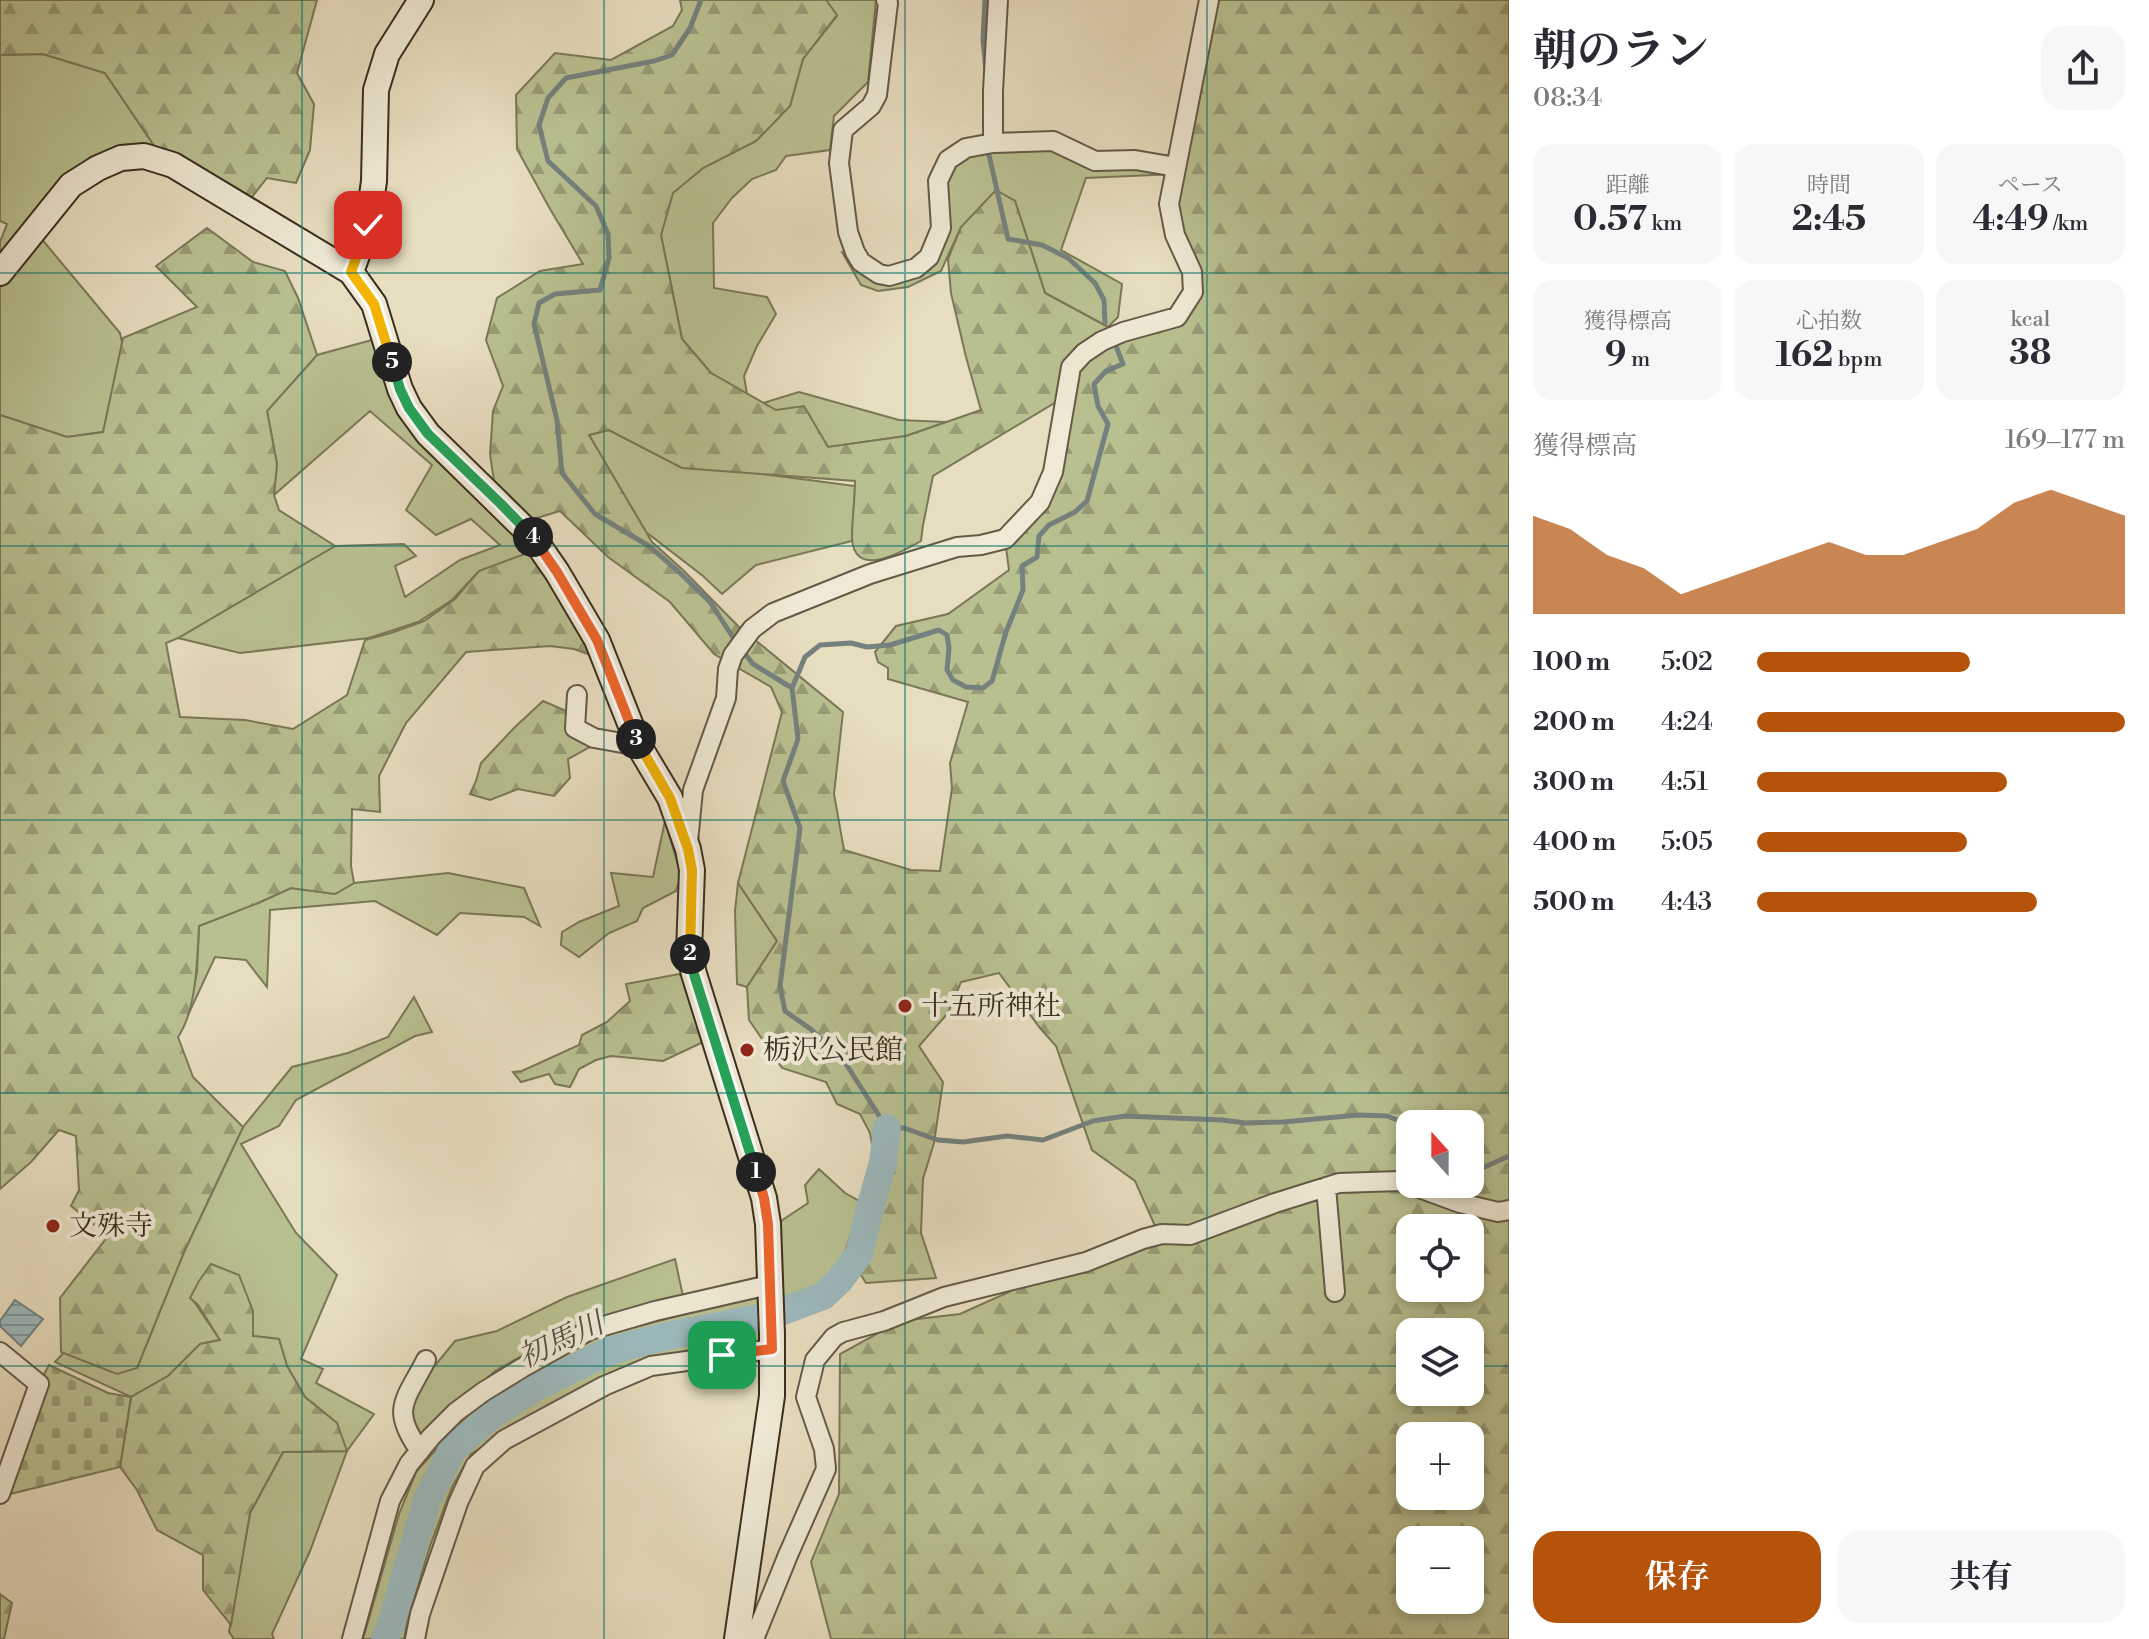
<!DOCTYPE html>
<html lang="ja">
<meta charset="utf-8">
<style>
body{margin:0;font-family:"Libre Bodoni","Noto Serif JP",serif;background:#f7f7f7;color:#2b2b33;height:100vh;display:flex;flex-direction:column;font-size:30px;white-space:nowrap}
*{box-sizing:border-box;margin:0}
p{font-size:26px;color:#7c7c81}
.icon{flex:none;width:44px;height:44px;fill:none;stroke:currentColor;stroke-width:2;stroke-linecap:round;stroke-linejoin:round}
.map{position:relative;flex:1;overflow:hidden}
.details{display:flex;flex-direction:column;background:#fff;width:640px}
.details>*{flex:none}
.needle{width:52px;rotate:339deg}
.buttons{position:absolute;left:1396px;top:1110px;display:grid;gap:16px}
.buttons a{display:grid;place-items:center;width:88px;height:88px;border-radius:16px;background:#fff;box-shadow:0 4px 12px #0003;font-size:40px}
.pin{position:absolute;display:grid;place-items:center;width:68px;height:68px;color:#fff;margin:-34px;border-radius:16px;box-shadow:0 4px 12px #0006}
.km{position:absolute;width:40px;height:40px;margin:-20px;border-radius:50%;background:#222;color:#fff;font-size:22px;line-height:40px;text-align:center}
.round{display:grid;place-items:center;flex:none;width:84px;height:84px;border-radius:24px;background:#f7f7f7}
.head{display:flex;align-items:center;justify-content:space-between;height:136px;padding:0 24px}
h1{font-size:44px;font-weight:700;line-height:60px}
.metrics{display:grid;grid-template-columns:repeat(3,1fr);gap:12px;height:136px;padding:8px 24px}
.metrics div{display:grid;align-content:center;border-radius:20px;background:#f7f7f7;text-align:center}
.metrics b{font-size:34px;font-weight:700}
.metrics small{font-size:22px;font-weight:400}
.metrics p{font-size:22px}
.chart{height:224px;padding:16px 24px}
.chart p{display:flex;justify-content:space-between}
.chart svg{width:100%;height:144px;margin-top:8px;fill:#b45309;opacity:.7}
.button{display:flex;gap:16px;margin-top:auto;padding:16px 24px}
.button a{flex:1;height:92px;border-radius:24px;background:#b45309;color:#fff;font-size:32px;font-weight:700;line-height:92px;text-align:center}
.button a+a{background:#f7f7f7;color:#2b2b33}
ul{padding:0 24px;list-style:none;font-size:26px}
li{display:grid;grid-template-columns:128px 96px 1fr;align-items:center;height:60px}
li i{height:20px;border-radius:10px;background:#b45309}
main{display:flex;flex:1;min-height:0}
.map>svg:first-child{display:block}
</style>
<main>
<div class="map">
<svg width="1509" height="1639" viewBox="0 0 1509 1639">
<defs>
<pattern id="forest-firs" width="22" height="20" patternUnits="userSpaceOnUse" patternTransform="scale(2)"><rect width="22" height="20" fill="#b9c090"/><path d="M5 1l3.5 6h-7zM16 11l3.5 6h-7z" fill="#979c75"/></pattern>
<pattern id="cemetery-stones" width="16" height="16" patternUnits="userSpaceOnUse" patternTransform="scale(2)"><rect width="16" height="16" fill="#b9c090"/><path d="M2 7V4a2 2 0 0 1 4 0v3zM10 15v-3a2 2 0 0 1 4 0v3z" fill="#979c75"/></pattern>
<pattern id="water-rules" width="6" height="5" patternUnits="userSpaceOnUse" patternTransform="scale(2)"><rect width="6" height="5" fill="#9cb9bd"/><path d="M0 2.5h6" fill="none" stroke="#809799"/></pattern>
</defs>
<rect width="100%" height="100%" fill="#e7ddbf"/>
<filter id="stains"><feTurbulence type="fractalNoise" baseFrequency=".0025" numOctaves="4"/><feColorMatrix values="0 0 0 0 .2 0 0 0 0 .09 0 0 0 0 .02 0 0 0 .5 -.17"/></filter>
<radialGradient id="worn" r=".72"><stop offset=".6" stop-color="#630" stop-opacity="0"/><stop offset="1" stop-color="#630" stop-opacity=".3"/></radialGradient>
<path fill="#b9c090" stroke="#7a7758" stroke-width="2" d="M826,0H876L868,82L834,116L830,150L786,156L776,170L752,179L732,198L713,223L714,288L767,297L776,314L757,346L744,376L747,394L711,373L682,339L661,235L672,193L703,168L756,141L790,106L803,59L837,16Z
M43,54L105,73L155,147L90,157L30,225L120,333L124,352L103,432L67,437L0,415V242L7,224L0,221V55Z
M1053,141L1175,174L1086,178L1061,250L1122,284L1118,317L1108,327L1045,293L1015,201L961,227L941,271L908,287L878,291L861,285L842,252L848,251L889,277L928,259L938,181L952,158Z
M372,340L384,371L533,551L479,571L452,600L418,622L369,638L240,653L178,638L335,546L404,544L416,556L395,566L405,597L460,560L500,545L471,519L436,535L406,510L432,465L370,411L274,495L277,464L267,411L317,355Z
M799,392L899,420L946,422L906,436L828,447L804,407L776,411L763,403Z
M609,430L671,462L855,486L852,541L756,565L722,594L703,576L646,532L589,435Z
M665,821L681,875L676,891L643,908L637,921L609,933L579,957L561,945L562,932L579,922L619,906L611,873L653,877Z
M448,873L524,888L540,926L524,917L460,913L437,935L375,901L270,910L267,987L246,960L215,957L188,1015L197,972L199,926L258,903L291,888L335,894L354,883Z
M738,883L777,941L747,987L737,984L735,911Z
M414,997L432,1032L415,1036L296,1100L279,1126L241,1144L296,1233L337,1275L301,1359L323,1369L316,1383L374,1414L347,1451L310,1551L272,1634L274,1639H234L229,1632L250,1513L283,1452L346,1451L337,1423L305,1397L287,1366L279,1339L252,1336L191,1297L220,1340L200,1344L168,1376L131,1397L55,1362L67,1349L137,1368L184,1252L243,1127L292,1067L348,1053L388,1037Z
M819,1169L845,1193L861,1202L843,1259L840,1280L780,1303L781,1221L808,1203L805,1185Z
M675,1259L683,1296L583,1322L495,1371L421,1435L412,1417L415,1390L455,1341L497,1331L567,1297Z
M749,1297L761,1299L762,1339L756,1345L616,1371L559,1399L471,1454L452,1487L430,1546L407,1622L404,1639H363L399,1514L416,1472L459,1424L501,1392L542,1367L598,1337Z"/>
<path fill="url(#forest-firs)" stroke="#7a7758" stroke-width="2" fill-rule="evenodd" d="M0,0H317L297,73L314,104L310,150L296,183L267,178L252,197L155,147L105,73L43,54L0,55Z
M680,0H826L837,15L803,59L790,106L756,141L703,168L673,193L661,235L682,339L711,373L776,410L804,406L828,447L906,436L981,410L966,357L951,293L948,259L961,227L996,190L1015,201L1045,293L1108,327L1068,359L1056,402L933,476L923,525L921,541C902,552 853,580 852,537C852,519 855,500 855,481L682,468L609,430L589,435L652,542L683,570L738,626L843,712L834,794L844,850L911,870L940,871L952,788L950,763L968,702L888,679V668L878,662L875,652L896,626L948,614L1009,570L1005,540L1040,502L1071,367L1090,349L1177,317L1193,293L1172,220L1209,0H1509V1639H831L811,1562L839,1494L840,1354L900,1321L960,1314L1155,1226L1135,1181L1092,1150L1056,1046L1040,1028L999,973L961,982L948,1013L919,1046L943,1082L934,1143L923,1179L921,1233L936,1278L866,1283L848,1254L873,1178L874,1156L870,1133L860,1114L837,1104L826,1082L782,1068L749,1020L747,987L777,941L738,883L782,712L771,687L714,654L670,602L608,557L560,511L534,519L504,500L495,488L490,454L493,411L503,386L486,340L497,298L540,271L583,264L550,209L517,149L516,95L555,53L611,60L673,26L682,10ZM1410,1124H1470V1184H1410ZM1410,1228H1470V1288H1410ZM1410,1332H1470V1392H1410ZM1410,1436H1470V1496H1410ZM1410,1540H1470V1600H1410Z
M207,228L253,262L285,271L298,298L317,355L267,411L277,464L274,495L279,510L335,546L178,638L166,643L180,717L245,720L293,729L347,695L365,640L391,633L424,621L455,599L479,571L533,551L599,658L574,649L550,646L466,652L406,723L379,776L380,812L352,809L351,866L354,883L335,894L291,888L258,903L199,926C197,960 197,1009 178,1037L193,1077L243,1127L184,1252L137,1368L117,1374L61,1352L60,1298L108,1236L71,1206L79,1190L76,1136L59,1130L31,1162L0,1189V415L67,437L103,432L123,338L197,307L156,266Z
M543,701L571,713L592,746L568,759L570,778L554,796L518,789L490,800L470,794L476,781L481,763L515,727Z
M679,974L690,985L704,1029L701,1043L663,1061L611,1056L596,1060L579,1069L570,1087L555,1084L549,1074L521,1082L513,1072L522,1071L579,1045L582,1035L607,1022L630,1001L626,984Z
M211,1264L239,1275L253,1311V1336L279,1339L287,1366L305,1397L337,1423L347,1451L283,1452L250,1513L231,1625L203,1590V1555L157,1530L137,1490L120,1467L131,1397L168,1376L200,1344L220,1340L198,1305L190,1298L199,1281Z
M0,1594L12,1603L4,1639H0Z"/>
<path fill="url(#cemetery-stones)" stroke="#7a7758" stroke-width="2" d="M49,1365L108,1393L131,1397L120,1467L2,1496L34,1393Z"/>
<path fill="url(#water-rules)" stroke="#75817e" stroke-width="2" d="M15,1300L43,1319L21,1346L0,1326V1321Z"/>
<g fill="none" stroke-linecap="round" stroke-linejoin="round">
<path stroke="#75817e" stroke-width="5" d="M701,0L690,28L672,55L654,61L566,78L548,98L539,125L548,161L596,206L608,234L609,258L600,290L555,294L539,303L534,324L557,420L562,473L595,514L649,546L678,571L710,602L736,642
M985,0L983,40L986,71
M989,155L1008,239L1042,245L1068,258L1095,283L1104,300L1105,323
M1114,341L1123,364L1106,371L1094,384L1098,406L1108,424L1087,501L1075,512L1049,525L1039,536L1037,557L1022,566L1023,590L1006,632L992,681L983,688L966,687L953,680L947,670L949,648L947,635L939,630L890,645L867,647L851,643L820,645L805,657L792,688L798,739L783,781L800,828L780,986L785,1011L812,1030L846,1064L887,1128H904L938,1140L963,1142L1007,1136L1043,1140L1093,1121L1125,1116L1222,1120L1245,1123L1283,1122L1358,1115L1387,1116L1405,1123L1410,1130
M742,650L753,664L792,688
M1470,1170L1480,1169L1509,1156"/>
<path stroke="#9cb9bd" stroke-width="28" d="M385,1639L391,1625L427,1500L452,1450L489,1417L534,1388L609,1351L667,1336L770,1316L823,1296L840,1280L859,1254L870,1208L883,1163L887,1128"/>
<defs>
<path id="street" d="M886,0L888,3L877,95L871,106L843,130L839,163L848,232L855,252L861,262L879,274L889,276L916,268L929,257L941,228L938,181L948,160L966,148L993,143L1053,141L1095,161L1135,160L1176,167
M993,143V91L998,0
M577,695L575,728L594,738L639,746
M688,842L693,790L726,698L728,669L733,655L752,629L773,613L870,574L957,547L981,545L1005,539L1040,502L1053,472L1071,367L1084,353L1102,341L1123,332L1177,317L1193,292L1192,272L1175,235L1169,204L1209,0
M1326,1187L1335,1292
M0,1352L39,1384L0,1494
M420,1451C390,1409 405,1401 426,1360
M352,1639L390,1501L409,1464L431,1437L456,1412L483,1392L522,1368L590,1330L655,1311L769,1285
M415,1639L420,1614L458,1503L475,1466L504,1440L604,1386L651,1366L772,1349
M754,1639L788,1555L826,1469L824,1449L806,1397L815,1360L834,1337L843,1332L884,1321L944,1297L1086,1262L1143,1239L1162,1234L1190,1235L1275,1203L1339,1183L1400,1181L1460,1203L1498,1212L1509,1210"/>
<path id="secondary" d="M351,272L368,225L374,181L376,90L387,54L421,0
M0,273L71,185L98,168L121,158L144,156L173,165L351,272L374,304L400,389L409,408L428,434L532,536L557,572L597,640L639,746L670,798L688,849L692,870L689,952L694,974L764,1198L768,1224L772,1334V1396L737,1639"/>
</defs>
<use href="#street" stroke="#655a47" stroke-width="22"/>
<use href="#secondary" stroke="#3a2e1f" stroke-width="28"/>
<use href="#street" stroke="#efe9d5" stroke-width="18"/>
<use href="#secondary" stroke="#efe9d5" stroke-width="24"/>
</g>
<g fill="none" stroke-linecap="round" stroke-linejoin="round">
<defs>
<path id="split-1" d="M722,1355L772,1349L768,1224L764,1198L756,1172"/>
<path id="split-2" d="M690,954L694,974L756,1172"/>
<path id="split-3" d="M636,739L670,798L688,849L692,870L690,954"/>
<path id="split-4" d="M533,537L557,572L597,640L636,739"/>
<path id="split-5" d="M392,362L400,389L409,408L428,434L500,503L533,537"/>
<path id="split-6" d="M368,225L351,272L374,304L392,362"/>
</defs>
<use href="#split-1" stroke="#fff" stroke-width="16"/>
<use href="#split-2" stroke="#fff" stroke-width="16"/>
<use href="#split-3" stroke="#fff" stroke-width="16"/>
<use href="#split-4" stroke="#fff" stroke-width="16"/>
<use href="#split-5" stroke="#fff" stroke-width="16"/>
<use href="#split-6" stroke="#fff" stroke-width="16"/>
<use href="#split-1" stroke="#f0652b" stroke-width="10"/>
<use href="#split-2" stroke="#22a559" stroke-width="10"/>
<use href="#split-3" stroke="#f5b400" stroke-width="10"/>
<use href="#split-4" stroke="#f0652b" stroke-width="10"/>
<use href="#split-5" stroke="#22a559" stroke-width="10"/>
<use href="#split-6" stroke="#f5b400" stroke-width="10"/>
</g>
<path fill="none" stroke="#0f766e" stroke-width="2" stroke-opacity="0.55" d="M302,0V1639M604,0V1639M905,0V1639M1207,0V1639M0,273H1509M0,546H1509M0,820H1509M0,1093H1509M0,1366H1410M1470,1366H1509"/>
<g fill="#8f2418" stroke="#efe9d5" stroke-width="3">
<circle cx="905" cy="1006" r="8"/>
<circle cx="747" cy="1050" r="8"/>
<circle cx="53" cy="1226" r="8"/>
</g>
<g text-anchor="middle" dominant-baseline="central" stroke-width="8" stroke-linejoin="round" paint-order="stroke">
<g font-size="28" fill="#3a2e1f" stroke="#efe9d5" text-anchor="start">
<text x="921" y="1006">十五所神社</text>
<text x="763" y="1050">栃沢公民館</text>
<text x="69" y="1226">文殊寺</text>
</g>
<g font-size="30" font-style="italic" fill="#525146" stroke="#efe9d5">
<text transform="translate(561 1341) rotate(-25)">初馬川</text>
</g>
</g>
<rect width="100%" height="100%" filter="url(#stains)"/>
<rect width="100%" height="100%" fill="url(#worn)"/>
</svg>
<div class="buttons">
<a><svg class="needle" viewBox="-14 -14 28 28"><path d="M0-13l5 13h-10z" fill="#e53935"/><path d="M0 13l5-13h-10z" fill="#7c7c81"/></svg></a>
<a><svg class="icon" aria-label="locate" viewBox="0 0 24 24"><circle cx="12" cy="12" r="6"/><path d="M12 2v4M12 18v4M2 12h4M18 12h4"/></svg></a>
<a><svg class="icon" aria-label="layers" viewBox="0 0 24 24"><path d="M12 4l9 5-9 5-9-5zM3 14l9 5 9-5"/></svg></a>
<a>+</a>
<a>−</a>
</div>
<div class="pin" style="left:722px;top:1355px;background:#1e9e55"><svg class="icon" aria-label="arrive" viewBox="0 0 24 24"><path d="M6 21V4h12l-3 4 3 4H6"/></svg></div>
<div class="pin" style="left:368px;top:225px;background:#d93025"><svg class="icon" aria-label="check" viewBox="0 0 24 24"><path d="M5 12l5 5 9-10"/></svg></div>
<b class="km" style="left:756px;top:1172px">1</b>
<b class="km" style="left:690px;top:954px">2</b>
<b class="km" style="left:636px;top:739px">3</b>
<b class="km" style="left:533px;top:537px">4</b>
<b class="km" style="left:392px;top:362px">5</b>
</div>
<section class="details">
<div class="head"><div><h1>朝のラン</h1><p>08:34</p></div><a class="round"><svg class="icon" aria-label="share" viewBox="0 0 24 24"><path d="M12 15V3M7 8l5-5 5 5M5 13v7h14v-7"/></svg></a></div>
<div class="metrics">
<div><p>距離</p><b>0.57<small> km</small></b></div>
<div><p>時間</p><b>2:45</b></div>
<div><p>ペース</p><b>4:49<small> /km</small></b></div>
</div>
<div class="metrics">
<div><p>獲得標高</p><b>9<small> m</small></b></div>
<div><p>心拍数</p><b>162<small> bpm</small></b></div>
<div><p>kcal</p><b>38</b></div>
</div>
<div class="chart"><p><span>獲得標高</span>169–177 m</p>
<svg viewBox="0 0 160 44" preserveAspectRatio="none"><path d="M0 44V14L10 18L20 26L30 30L40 38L50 34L60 30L70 26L80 22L90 26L100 26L110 22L120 18L130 10L140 6L150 10L160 14V44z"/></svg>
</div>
<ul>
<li><b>100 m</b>5:02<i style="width:58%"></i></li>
<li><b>200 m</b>4:24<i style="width:100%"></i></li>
<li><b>300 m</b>4:51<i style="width:68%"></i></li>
<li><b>400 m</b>5:05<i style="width:57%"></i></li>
<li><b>500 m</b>4:43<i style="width:76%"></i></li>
</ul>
<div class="button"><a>保存</a><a>共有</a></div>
</section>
</main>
